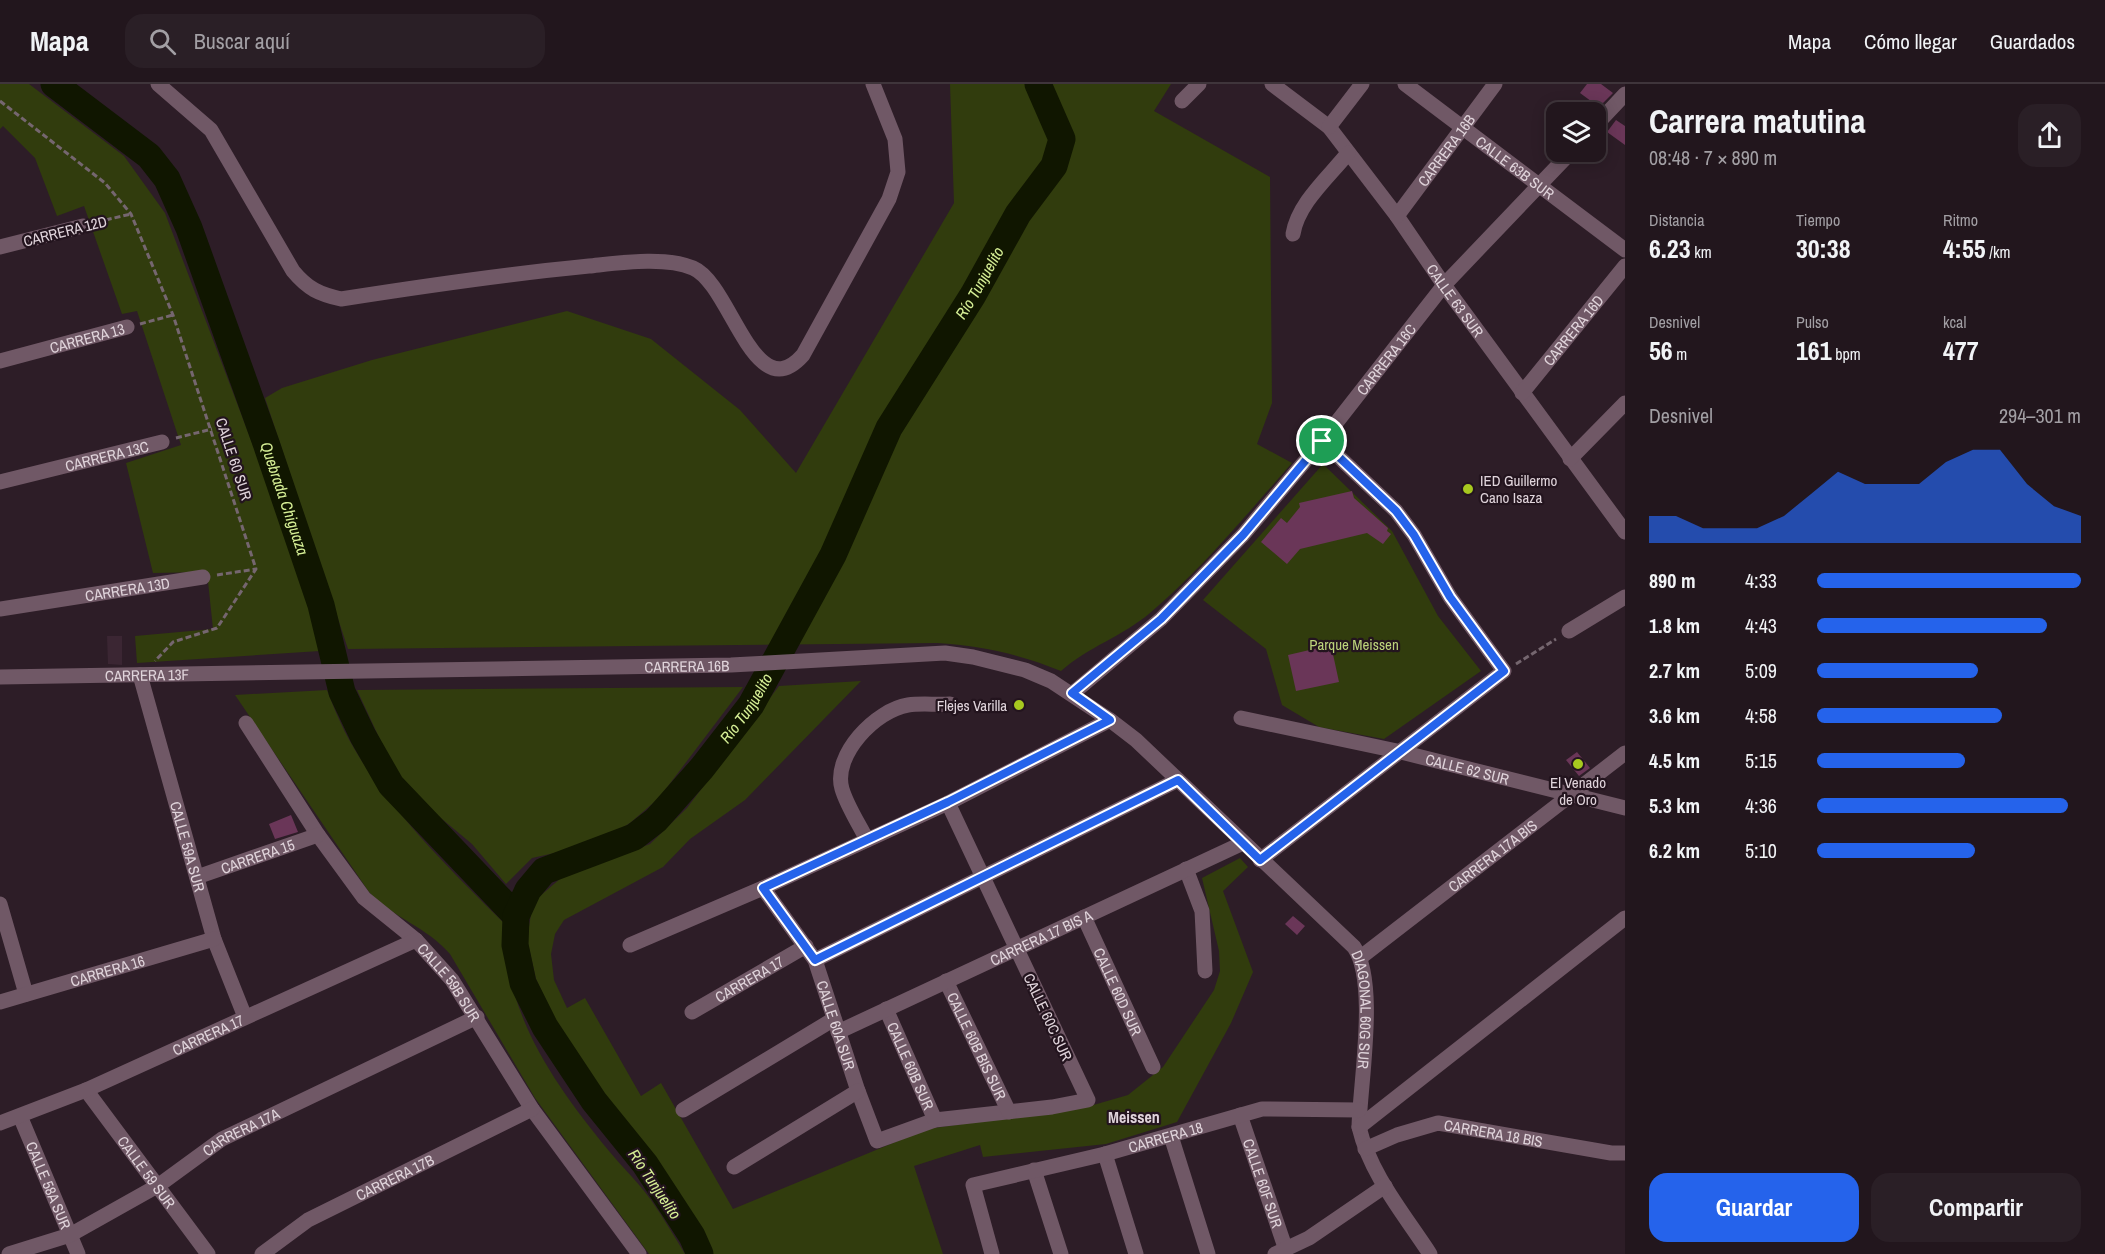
<!DOCTYPE html>
<html lang="es">
<meta charset="utf-8">
<style>
body{margin:0;font-family:"Archivo Narrow",sans-serif;background:#2a1f26;color:#f1f3f6;height:100vh;display:flex;flex-direction:column;font-size:22px;white-space:nowrap}
*{box-sizing:border-box;margin:0}
p{font-size:20px;color:#a29fa4}
.icon{flex:none;width:33px;height:33px;fill:none;stroke:currentColor;stroke-width:2;stroke-linecap:round;stroke-linejoin:round}
.map{position:relative;flex:1;overflow:hidden}
.details{display:flex;flex-direction:column;background:#22161d;width:480px}
.details>*{flex:none}
.fabs{position:absolute;left:1546px;top:18px;display:grid;gap:12px}
.fabs a{display:grid;place-items:center;width:60px;height:60px;border-radius:12px;background:#22161d;box-shadow:0 3px 15px #0003,0 0 0 2px #3f353b;font-size:30px}
.pin{position:absolute;display:grid;place-items:center;width:51px;height:51px;color:#fff;margin:-26px;border:3px solid #fff;border-radius:50%;box-shadow:0 2px 6px #0007}
.round{display:grid;place-items:center;flex:none;width:63px;height:63px;border-radius:18px;background:#2a1f26}
.head{display:flex;align-items:center;justify-content:space-between;height:102px;padding:0 24px}
h1{font-size:33px;font-weight:700;line-height:45px}
.stats{display:grid;grid-template-columns:repeat(3,1fr);gap:9px;height:102px;padding:6px 24px}
.stats div{display:grid;align-content:center}
.stats b{font-size:26px;font-weight:700}
.stats small{font-size:16px;font-weight:400}
.stats p{font-size:16px}
.chart{height:168px;padding:12px 24px}
.chart p{display:flex;justify-content:space-between}
.chart svg{width:100%;height:108px;margin-top:6px;fill:#2563eb;opacity:.7}
.cta{display:flex;gap:12px;margin-top:auto;padding:12px 24px}
.cta a{flex:1;height:69px;border-radius:18px;background:#2563eb;color:#fff;font-size:24px;font-weight:700;line-height:69px;text-align:center}
.cta a+a{background:#2a1f26;color:#f1f3f6}
ul{padding:0 24px;list-style:none;font-size:20px}
li{display:grid;grid-template-columns:96px 72px 1fr;align-items:center;height:45px}
li i{height:15px;border-radius:8px;background:#2563eb}
header{display:flex;align-items:center;gap:36px;box-sizing:border-box;height:84px;padding:0 30px;background:#22161d;border-bottom:2px solid #3f353b}
header strong{font-size:28px}
nav{display:flex;gap:33px;margin-inline-start:auto;font-size:21px}
.search{width:420px;height:54px;background:#2a1f26;display:flex;align-items:center;gap:15px;box-sizing:border-box;padding:0 21px;border-radius:18px;color:#a29fa4;font-size:22px}
main{display:flex;flex:1;min-height:0}
.map>svg:first-child{display:block}
</style>
<header>
<strong>Mapa</strong>
<div class="search"><svg class="icon" aria-label="search" viewBox="0 0 24 24"><circle cx="10" cy="10" r="6"/><path d="M15 15l6 6"/></svg>Buscar aquí</div>
<nav><a>Mapa</a><a>Cómo llegar</a><a>Guardados</a></nav>
</header>
<main>
<div class="map">
<svg width="1625" height="1170" viewBox="0 0 1625 1170">
<rect width="100%" height="100%" fill="#2d1d27"/>
<path fill="#3b2633" d="M107,552H122V581L108,580Z"/>
<path fill="#313c0d" d="M0,0H29L124,72L165,129L296,475L320,567L137,579L135,552L213,545L207,488L153,489L126,379L181,361L137,227L122,230L84,122L57,132L35,74L3,42L0,45Z
M950,0H1171L1154,27L1270,93L1272,319L1257,360L1292,379C1247,430 1202,485 1150,529C1123,552 1088,563 1061,587C1020,570 981,562 937,559L348,565L265,314L282,304L372,276L567,227L651,255L740,326L796,389L954,119Z
M1323,380L1392,447L1438,532L1481,587L1384,655L1319,643L1282,621L1266,565L1203,516Z
M861,597L745,716L690,755L663,783L564,836L555,850L551,870L554,896L567,924L585,914L641,1012L661,999L733,1125L927,1045L1090,1022L1128,1011L1163,983L1214,906L1220,887L1219,867L1202,794L1240,774L1248,783L1223,807L1253,888L1231,939L1177,1038L1106,1060L983,1073L980,1061L914,1082L943,1170H712L648,1067L605,1012L557,940L536,895L527,855L533,818L561,794L650,760L687,724L779,602Z
M743,603L659,714L630,739L595,760L532,774L506,800L472,760L424,720L397,692L357,606Z
M327,606C332,619 338,634 345,648C381,718 449,785 505,840C503,929 555,1001 609,1067C623,1084 639,1099 651,1116C663,1133 674,1152 685,1170H649L535,1014L450,870C427,843 393,834 369,808L235,611Z"/>
<g fill="none" stroke-linecap="round" stroke-linejoin="round">
<g stroke="#101600" stroke-width="27">
<path id="s1" d="M54,0L149,72L167,95L189,144L266,359L321,521L342,608L363,652L391,701L516,832"/>
<path id="s2" d="M700,1170L692,1152L645,1080L594,1017L545,943L523,899L515,861L516,832L528,806L544,787L634,753L656,736L702,684L751,621L833,471L889,344L973,211L1018,130L1054,82L1062,55L1038,0"/>
</g>
</g>
<path fill="#6a3658" d="M1587,0H1601L1613,9L1599,23L1580,9Z
M1616,36L1625,42V61L1607,48Z
M1352,407L1354,414L1388,444L1387,447L1391,450L1383,460L1367,449L1300,465L1287,480L1261,458L1281,434L1287,439L1300,423L1299,419Z
M1331,561L1339,598L1296,607L1288,571Z
M1577,668L1590,684L1579,692L1566,676Z
M291,731L298,748L275,755L269,740Z
M1293,832L1305,842L1297,851L1285,840Z"/>
<g fill="none" stroke-linecap="round" stroke-linejoin="round">
<path stroke="#75666f" stroke-width="3" stroke-dasharray="6 3" stroke-linecap="butt" d="M0,17L105,99L131,130L173,231L256,485L217,544L173,558L155,577
M97,138L131,130
M140,240L173,231
M176,354L212,345
M217,491L256,485
M1516,580L1556,555"/>
<g stroke="#705866" stroke-width="15">
<path d="M158,0L211,46L293,187C308,205 319,210 341,215C424,202 506,190 589,182C618,179 665,172 693,184C731,200 754,326 803,271L889,115L898,88L895,55L873,0"/>
<path id="s3" d="M1272,0L1329,43L1397,132L1444,201L1625,448"/>
<path id="s4" d="M1405,0L1625,166"/>
<path d="M1182,17L1199,0"/>
<path d="M1596,41L1625,10"/>
<path d="M1329,43L1362,0"/>
<path id="s5" d="M1397,132L1495,0"/>
<path d="M1293,150C1298,119 1329,93 1348,69"/>
<path d="M0,163L83,142"/>
<path id="s6" d="M0,277L127,243"/>
<path id="s7" d="M1522,309L1625,182"/>
<path d="M1570,375L1625,319"/>
<path id="s8" d="M0,398L162,358"/>
<path id="s9" d="M0,525L203,493"/>
<path d="M1569,547L1625,513"/>
<path id="s10" d="M140,591L214,855L245,933"/>
<path id="s11" d="M0,593L731,581L945,569L973,573L1025,586L1051,597L1110,636L1136,656L1354,863C1378,898 1360,999 1359,1043C1370,1090 1404,1130 1430,1170"/>
<path id="s12" d="M1073,609L1161,535L1243,451L1322,357L1444,201L1571,68"/>
<path id="s13" d="M1241,634L1397,667L1625,724"/>
<path id="s14" d="M246,639L318,751L364,814L416,856L452,896L532,1025L639,1170"/>
<path d="M867,756C859,740 847,722 842,705C832,671 876,626 908,621C921,619 936,621 950,620"/>
<path d="M1260,776L1504,587L1450,513L1414,451L1396,427L1322,357"/>
<path d="M1186,785L1202,827L1205,887"/>
<path id="s15" d="M197,793L318,751"/>
<path d="M763,804L948,719L1110,636"/>
<path d="M0,820L26,910"/>
<path id="s16" d="M1084,833L1153,983"/>
<path id="s17" d="M630,861L763,804L815,876L858,1007L877,1057L935,1036L1052,1023L1088,1016L948,719"/>
<path id="s18" d="M1361,873L1625,669"/>
<path d="M815,876L1178,696"/>
<path id="s19" d="M946,897L1009,1028"/>
<path id="s20" d="M0,918L214,855"/>
<path id="s21" d="M886,925L935,1036"/>
<path id="s22" d="M692,928L806,862"/>
<path id="s23" d="M838,948L1243,759"/>
<path id="s24" d="M86,1006L208,1170"/>
<path d="M683,1026L834,935"/>
<path id="s25" d="M1240,1031L1286,1166"/>
<path id="s26" d="M20,1032L78,1170"/>
<path id="s27" d="M0,1039L86,1006L416,856"/>
<path d="M1359,1043L1625,834"/>
<path d="M1171,1052L1208,1170"/>
<path id="s28" d="M1365,1065L1397,1051L1438,1039L1611,1069H1625"/>
<path d="M1105,1070L1136,1170"/>
<path d="M734,1083L858,1007"/>
<path d="M1034,1086L1061,1170"/>
<path id="s29" d="M9,1170L70,1151L159,1101L222,1055L477,933"/>
<path id="s30" d="M262,1170L308,1136L532,1025"/>
<path id="s31" d="M992,1170L973,1101L1105,1070L1262,1025L1359,1026"/>
<path d="M1275,1170L1309,1154L1385,1102"/>
</g>
</g>
<g fill="none" stroke-linecap="round" stroke-linejoin="round">
<defs>
<path id="route" d="M1322,357L1396,427L1414,451L1450,513L1504,587L1260,776L1178,696L815,876L763,804L948,718L1110,636L1072,609L1161,535L1243,451Z"/>
</defs>
<use href="#route" stroke="#fff" stroke-width="12"/>
<use href="#route" stroke="#2563eb" stroke-width="8"/>
</g>
<g fill="#a7c81f" stroke="#23141e" stroke-width="2">
<circle cx="1468" cy="405" r="6"/>
<circle cx="1019" cy="621" r="6"/>
<circle cx="1578" cy="680" r="6"/>
</g>
<g text-anchor="middle" dominant-baseline="central" stroke-width="4.5" stroke-linejoin="round" paint-order="stroke">
<g font-size="15" fill="#e0d4db" stroke="#23141e">
<text stroke="none"><textPath href="#s5" startOffset="82">CARRERA 16B</textPath></text>
<text stroke="none"><textPath href="#s4" startOffset="138">CALLE 63B SUR</textPath></text>
<text transform="translate(65 147) rotate(-14)">CARRERA 12D</text>
<text stroke="none"><textPath href="#s3" startOffset="286">CALLE 63 SUR</textPath></text>
<text stroke="none"><textPath href="#s7" startOffset="81">CARRERA 16D</textPath></text>
<text stroke="none"><textPath href="#s6" startOffset="90">CARRERA 13</textPath></text>
<text stroke="none"><textPath href="#s12" startOffset="459">CARRERA 16C</textPath></text>
<text stroke="none"><textPath href="#s8" startOffset="110">CARRERA 13C</textPath></text>
<text transform="translate(234 375) rotate(72)">CALLE 60 SUR</text>
<text stroke="none"><textPath href="#s9" startOffset="129">CARRERA 13D</textPath></text>
<text stroke="none"><textPath href="#s11" startOffset="687">CARRERA 16B</textPath></text>
<text stroke="none"><textPath href="#s11" startOffset="147">CARRERA 13F</textPath></text>
<text stroke="none"><textPath href="#s13" startOffset="232">CALLE 62 SUR</textPath></text>
<text stroke="none"><textPath href="#s10" startOffset="178">CALLE 59A SUR</textPath></text>
<text stroke="none"><textPath href="#s18" startOffset="166">CARRERA 17A BIS</textPath></text>
<text stroke="none"><textPath href="#s15" startOffset="64">CARRERA 15</textPath></text>
<text stroke="none"><textPath href="#s23" startOffset="224">CARRERA 17 BIS A</textPath></text>
<text stroke="none"><textPath href="#s20" startOffset="112">CARRERA 16</textPath></text>
<text stroke="none"><textPath href="#s22" startOffset="66">CARRERA 17</textPath></text>
<text stroke="none"><textPath href="#s14" startOffset="332">CALLE 59B SUR</textPath></text>
<text stroke="none"><textPath href="#s16" startOffset="82">CALLE 60D SUR</textPath></text>
<text stroke="none"><textPath href="#s11" startOffset="1524">DIAGONAL 60G SUR</textPath></text>
<text transform="translate(1048 933) rotate(65)">CALLE 60C SUR</text>
<text stroke="none"><textPath href="#s17" startOffset="302">CALLE 60A SUR</textPath></text>
<text stroke="none"><textPath href="#s27" startOffset="226">CARRERA 17</textPath></text>
<text stroke="none"><textPath href="#s19" startOffset="72">CALLE 60B BIS SUR</textPath></text>
<text stroke="none"><textPath href="#s21" startOffset="62">CALLE 60B SUR</textPath></text>
<text stroke="none"><textPath href="#s29" startOffset="264">CARRERA 17A</textPath></text>
<text stroke="none"><textPath href="#s28" startOffset="134">CARRERA 18 BIS</textPath></text>
<text stroke="none"><textPath href="#s31" startOffset="270">CARRERA 18</textPath></text>
<text stroke="none"><textPath href="#s24" startOffset="102">CALLE 59 SUR</textPath></text>
<text stroke="none"><textPath href="#s30" startOffset="154">CARRERA 17B</textPath></text>
<text stroke="none"><textPath href="#s25" startOffset="72">CALLE 60F SUR</textPath></text>
<text stroke="none"><textPath href="#s26" startOffset="75">CALLE 58A SUR</textPath></text>
</g>
<g font-size="15" fill="#e0d4db" stroke="#23141e" text-anchor="start">
<text x="1480" y="396">IED Guillermo<tspan x="1480" dy="17">Cano Isaza</tspan></text>
<text x="1007" y="621" text-anchor="end">Flejes Varilla</text>
<text x="1578" y="698" text-anchor="middle">El Venado<tspan x="1578" dy="17">de Oro</tspan></text>
</g>
<g font-size="15" fill="#bcd47b" stroke="#23141e">
<text x="1354" y="560">Parque Meissen</text>
</g>
<g font-size="16" font-style="italic" fill="#d6ef95" stroke="#23141e">
<text stroke="none"><textPath href="#s2" startOffset="1200">Río Tunjuelito</textPath></text>
<text stroke="none"><textPath href="#s1" startOffset="489">Quebrada Chiguaza</textPath></text>
<text stroke="none"><textPath href="#s2" startOffset="714">Río Tunjuelito</textPath></text>
<text transform="translate(655 1100) rotate(56)">Río Tunjuelito</text>
</g>
<g font-size="16" font-weight="bold" fill="#e0d4db" stroke="#23141e">
<text x="1134" y="1033">Meissen</text>
</g>
</g>
</svg>
<div class="fabs">
<a><svg class="icon" aria-label="layers" viewBox="0 0 24 24"><path d="M12 4l9 5-9 5-9-5zM3 14l9 5 9-5"/></svg></a>
</div>
<div class="pin" style="left:1322px;top:357px;background:#1e9e55"><svg class="icon" aria-label="arrive" viewBox="0 0 24 24"><path d="M6 21V4h12l-3 4 3 4H6"/></svg></div>
</div>
<section class="details">
<div class="head"><div><h1>Carrera matutina</h1><p>08:48 · 7 × 890 m</p></div><a class="round"><svg class="icon" aria-label="share" viewBox="0 0 24 24"><path d="M12 15V3M7 8l5-5 5 5M5 13v7h14v-7"/></svg></a></div>
<div class="stats">
<div><p>Distancia</p><b>6.23<small> km</small></b></div>
<div><p>Tiempo</p><b>30:38</b></div>
<div><p>Ritmo</p><b>4:55<small> /km</small></b></div>
</div>
<div class="stats">
<div><p>Desnivel</p><b>56<small> m</small></b></div>
<div><p>Pulso</p><b>161<small> bpm</small></b></div>
<div><p>kcal</p><b>477</b></div>
</div>
<div class="chart"><p><span>Desnivel</span>294–301 m</p>
<svg viewBox="0 0 160 44" preserveAspectRatio="none"><path d="M0 44V33L10 33L20 38L30 38L40 38L50 33L60 24L70 15L80 20L90 20L100 20L110 11L120 6L130 6L140 20L150 29L160 33V44z"/></svg>
</div>
<ul>
<li><b>890 m</b>4:33<i style="width:100%"></i></li>
<li><b>1.8 km</b>4:43<i style="width:87%"></i></li>
<li><b>2.7 km</b>5:09<i style="width:61%"></i></li>
<li><b>3.6 km</b>4:58<i style="width:70%"></i></li>
<li><b>4.5 km</b>5:15<i style="width:56%"></i></li>
<li><b>5.3 km</b>4:36<i style="width:95%"></i></li>
<li><b>6.2 km</b>5:10<i style="width:60%"></i></li>
</ul>
<div class="cta"><a>Guardar</a><a>Compartir</a></div>
</section>
</main>
